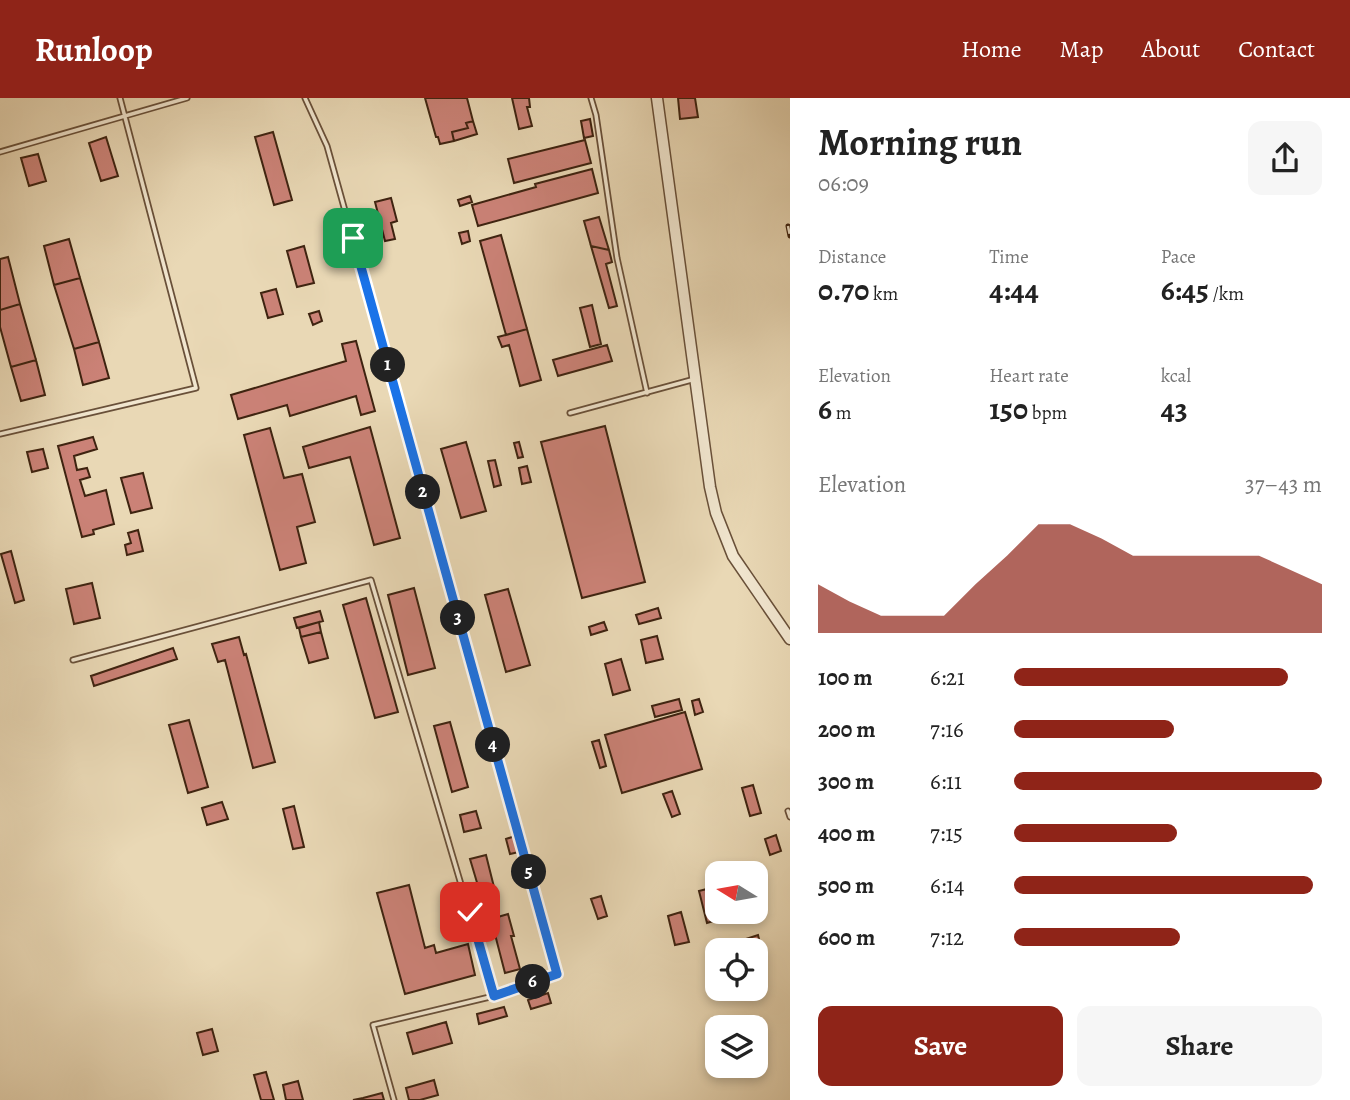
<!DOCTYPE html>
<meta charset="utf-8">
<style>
body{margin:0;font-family:Alegreya,serif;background:#f6f6f6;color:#222;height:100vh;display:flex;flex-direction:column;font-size:26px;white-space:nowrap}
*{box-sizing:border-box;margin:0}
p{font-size:23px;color:#767676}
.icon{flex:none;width:38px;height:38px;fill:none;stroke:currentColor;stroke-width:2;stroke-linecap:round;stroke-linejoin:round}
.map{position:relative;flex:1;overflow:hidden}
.sheet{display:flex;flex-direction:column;background:#fff;width:560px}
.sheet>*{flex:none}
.needle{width:46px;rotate:281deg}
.buttons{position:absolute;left:705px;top:763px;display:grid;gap:14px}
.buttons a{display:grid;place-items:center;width:63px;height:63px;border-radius:14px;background:#fff;box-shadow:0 4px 10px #0003;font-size:35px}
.pin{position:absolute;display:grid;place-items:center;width:60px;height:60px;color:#fff;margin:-30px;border-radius:14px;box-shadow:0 4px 10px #0006}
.km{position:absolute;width:35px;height:35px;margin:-18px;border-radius:50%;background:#222;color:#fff;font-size:19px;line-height:35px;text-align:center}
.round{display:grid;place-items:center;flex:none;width:74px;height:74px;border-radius:14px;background:#f6f6f6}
.summary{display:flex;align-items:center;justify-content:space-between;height:119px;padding:0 28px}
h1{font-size:38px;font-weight:700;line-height:52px}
.metrics{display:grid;grid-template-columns:repeat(3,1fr);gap:10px;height:119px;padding:7px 28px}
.metrics div{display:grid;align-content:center}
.metrics b{font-size:30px;font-weight:700}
.metrics small{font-size:19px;font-weight:400}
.metrics p{font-size:19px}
.chart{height:196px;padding:14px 28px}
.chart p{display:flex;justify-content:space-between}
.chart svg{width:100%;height:126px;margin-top:7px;fill:#8f2418;opacity:.7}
.action{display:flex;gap:14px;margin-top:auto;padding:14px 28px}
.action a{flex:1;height:80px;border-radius:14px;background:#8f2418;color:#fff;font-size:28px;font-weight:700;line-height:80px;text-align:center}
.action a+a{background:#f6f6f6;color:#222}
ul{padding:0 28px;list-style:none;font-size:23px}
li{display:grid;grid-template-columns:112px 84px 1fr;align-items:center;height:52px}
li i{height:18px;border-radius:9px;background:#8f2418}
header{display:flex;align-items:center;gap:42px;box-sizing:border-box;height:98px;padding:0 35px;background:#8f2418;color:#fff}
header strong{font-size:33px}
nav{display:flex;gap:38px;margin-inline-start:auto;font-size:24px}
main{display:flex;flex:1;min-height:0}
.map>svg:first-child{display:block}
</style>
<header>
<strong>Runloop</strong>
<nav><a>Home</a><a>Map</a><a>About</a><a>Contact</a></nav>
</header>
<main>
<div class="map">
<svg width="790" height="1002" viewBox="0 0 790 1002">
<rect width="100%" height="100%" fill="#e9d8b5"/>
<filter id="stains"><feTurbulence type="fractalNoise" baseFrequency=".00286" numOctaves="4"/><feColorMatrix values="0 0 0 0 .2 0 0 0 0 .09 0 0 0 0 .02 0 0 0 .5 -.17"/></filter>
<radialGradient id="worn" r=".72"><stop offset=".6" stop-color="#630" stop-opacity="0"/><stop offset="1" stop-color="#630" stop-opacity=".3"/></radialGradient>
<path fill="#cb8277" stroke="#3e2310" stroke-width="2" d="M425,0H467L473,23L466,25L468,30L452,34L454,43L440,46L438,39H436Z
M512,0H529L530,9H527L532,28L519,31Z
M678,0H695L698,19L680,21Z
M590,21L593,38L584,40L581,23Z
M473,23L477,36L454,43L452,34L468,30L466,25Z
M273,34L292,102L274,107L255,39Z
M106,39L118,78L101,83L89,45Z
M585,42L591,65L514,85L508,61Z
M38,56L46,83L29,88L21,60Z
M592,71L598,95L478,128L472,107L536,89L535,86Z
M470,98L472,104L460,108L458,102Z
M391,100L397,123L391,125L395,141L385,143L375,104Z
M599,119L609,152L591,148L584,123Z
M468,133L470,143L462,146L459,135Z
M501,137L527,231L506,237L480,143Z
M69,141L80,180L54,187L44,148Z
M304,148L314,185L297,189L287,153Z
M591,148L609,152L612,164L606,166L617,208L609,210Z
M8,159L20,206L0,212V161Z
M80,180L99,244L74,251L54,187Z
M276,191L283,216L268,220L261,195Z
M20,206L36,262L11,269L0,229V212Z
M592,207L601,246L590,249L580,210Z
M319,213L322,223L313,227L309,216Z
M527,231L541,282L520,288L509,247L502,249L498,239Z
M356,243L375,313L361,317L356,298L290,318L287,307L238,321L231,297L346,263L342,246Z
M99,244L109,280L83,287L74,251Z
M607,247L612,263L558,278L553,262Z
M36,262L45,297L21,303L11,269Z
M605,328L645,484L582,500L541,344Z
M370,329L400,440L374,447L350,359L309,370L303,349Z
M270,330L284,380L302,376L315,424L297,429L306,465L280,472L244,337Z
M93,339L97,351L74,358L77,372L87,370L90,379L80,382L85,398L106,392L114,426L93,432L94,436L82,439L58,348Z
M466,344L486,413L461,420L441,351Z
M519,344L523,359L518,360L514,345Z
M43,351L48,370L32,374L27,354Z
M495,362L501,387L494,389L488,363Z
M527,368L531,384L522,386L519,370Z
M143,375L152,410L131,415L121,380Z
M138,432L143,453L127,457L125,447L131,445L128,435Z
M11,453L24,502L15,505L1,456Z
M92,485L100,520L74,526L66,491Z
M414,490L435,570L408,577L388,497Z
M508,491L530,567L506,574L485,497Z
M366,500L398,614L375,620L343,507Z
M658,510L661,520L639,526L636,517Z
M320,513L323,523L297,530L294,520Z
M319,524L321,534L301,539L299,530Z
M604,524L607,532L591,537L589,529Z
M321,534L328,560L309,565L301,539Z
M657,538L663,561L646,565L641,542Z
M239,539L244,557L246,556L275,664L253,670L225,562L218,564L212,546Z
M173,550L177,561L94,588L91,578Z
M621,561L630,592L613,597L605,566Z
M679,601L682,612L655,619L652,608Z
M699,601L703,614L695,617L692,603Z
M685,614L702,671L622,695L605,637Z
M189,622L208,689L188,695L169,627Z
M450,624L468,689L452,694L434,628Z
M599,642L606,668L600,670L592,644Z
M753,687L761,715L750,718L742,690Z
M672,693L680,716L672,719L663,696Z
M222,704L228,721L207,727L202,710Z
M294,708L304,749L293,751L283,711Z
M476,713L481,730L464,734L460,717Z
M776,737L781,753L770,757L765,741Z
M515,738L519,754L510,756L506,741Z
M486,757L495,793L481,798L470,761Z
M409,787L425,850L434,847L436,855L468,846L475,877L405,896L377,795Z
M718,788V814H721L723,820L707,825L699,793Z
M601,798L607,818L598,821L591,801Z
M681,814L689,844L675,847L668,818Z
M508,816L514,838H511L520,871L505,875L491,821Z
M758,837L765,866L756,868V852H743L740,843Z
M548,895L551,905L531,911L528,902Z
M504,909L507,918L479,926L477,916Z
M446,924L452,945L413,956L407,935Z
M212,931L218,953L203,957L197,935Z
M266,974L274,1002H261L254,977Z
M434,982L438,997L420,1002H409L406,990Z
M298,983L303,1002H286L283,987Z
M382,995L384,1002H353L363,1000Z"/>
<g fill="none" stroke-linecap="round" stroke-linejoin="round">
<defs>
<path id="service" d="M305,0L327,48L557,876L494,898
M591,0L596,17L617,160L647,295
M0,54L187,0
M570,315L695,281
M0,336L196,290L120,0
M73,562L371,482L494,898L373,927L394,1002
M788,713L790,719"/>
<path id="tertiary" d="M657,0L710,389L716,415L733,458L790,541"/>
</defs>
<use href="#service" stroke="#695039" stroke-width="7"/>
<use href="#tertiary" stroke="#695039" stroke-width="13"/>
<use href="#service" stroke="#f1e6cf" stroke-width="3.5"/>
<use href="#tertiary" stroke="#f1e6cf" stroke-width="10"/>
<defs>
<path id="rail" d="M788,128L790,138"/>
</defs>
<use href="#rail" stroke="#3e2310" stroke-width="5"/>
<use href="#rail" stroke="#f1e6cf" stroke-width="2.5" stroke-dasharray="8" stroke-linecap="butt"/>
</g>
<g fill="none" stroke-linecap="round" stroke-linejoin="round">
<defs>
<path id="route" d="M353,140L557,876L494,898L470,814"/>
</defs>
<use href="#route" stroke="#fff" stroke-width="14"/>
<use href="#route" stroke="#1a73e8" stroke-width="9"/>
</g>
<rect width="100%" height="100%" filter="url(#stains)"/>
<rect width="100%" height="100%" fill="url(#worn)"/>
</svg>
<div class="buttons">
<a><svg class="needle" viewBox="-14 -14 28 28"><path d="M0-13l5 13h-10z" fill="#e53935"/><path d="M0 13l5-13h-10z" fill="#767676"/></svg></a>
<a><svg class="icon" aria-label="locate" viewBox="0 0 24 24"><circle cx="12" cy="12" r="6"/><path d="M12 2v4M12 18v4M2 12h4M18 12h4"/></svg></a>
<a><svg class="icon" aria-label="layers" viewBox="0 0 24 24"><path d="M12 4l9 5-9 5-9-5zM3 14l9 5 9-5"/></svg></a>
</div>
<div class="pin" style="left:353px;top:140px;background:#1e9e55"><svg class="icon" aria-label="arrive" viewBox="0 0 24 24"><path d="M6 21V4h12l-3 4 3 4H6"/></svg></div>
<div class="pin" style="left:470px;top:814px;background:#d93025"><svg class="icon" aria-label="check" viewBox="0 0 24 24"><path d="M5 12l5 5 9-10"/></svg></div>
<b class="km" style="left:388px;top:267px">1</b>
<b class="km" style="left:423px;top:394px">2</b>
<b class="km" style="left:458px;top:520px">3</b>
<b class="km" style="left:493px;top:647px">4</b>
<b class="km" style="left:529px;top:774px">5</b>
<b class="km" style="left:533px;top:884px">6</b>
</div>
<section class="sheet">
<div class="summary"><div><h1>Morning run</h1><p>06:09</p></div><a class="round"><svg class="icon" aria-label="share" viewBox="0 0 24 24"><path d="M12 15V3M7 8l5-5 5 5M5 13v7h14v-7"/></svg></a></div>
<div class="metrics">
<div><p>Distance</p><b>0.70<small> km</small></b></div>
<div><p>Time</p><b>4:44</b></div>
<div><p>Pace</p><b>6:45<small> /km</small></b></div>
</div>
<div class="metrics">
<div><p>Elevation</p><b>6<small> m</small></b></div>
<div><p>Heart rate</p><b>150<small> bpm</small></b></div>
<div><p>kcal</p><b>43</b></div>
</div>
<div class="chart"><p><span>Elevation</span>37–43 m</p>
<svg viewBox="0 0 160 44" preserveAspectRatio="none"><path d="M0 44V27L10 33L20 38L30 38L40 38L50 27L60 17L70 6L80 6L90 11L100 17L110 17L120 17L130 17L140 17L150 22L160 27V44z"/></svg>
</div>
<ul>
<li><b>100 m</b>6:21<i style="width:89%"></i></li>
<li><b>200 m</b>7:16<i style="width:52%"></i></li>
<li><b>300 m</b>6:11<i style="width:100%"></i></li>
<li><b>400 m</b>7:15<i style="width:53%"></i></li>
<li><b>500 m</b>6:14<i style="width:97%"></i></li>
<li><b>600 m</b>7:12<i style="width:54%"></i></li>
</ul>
<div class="action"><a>Save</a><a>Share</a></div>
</section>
</main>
